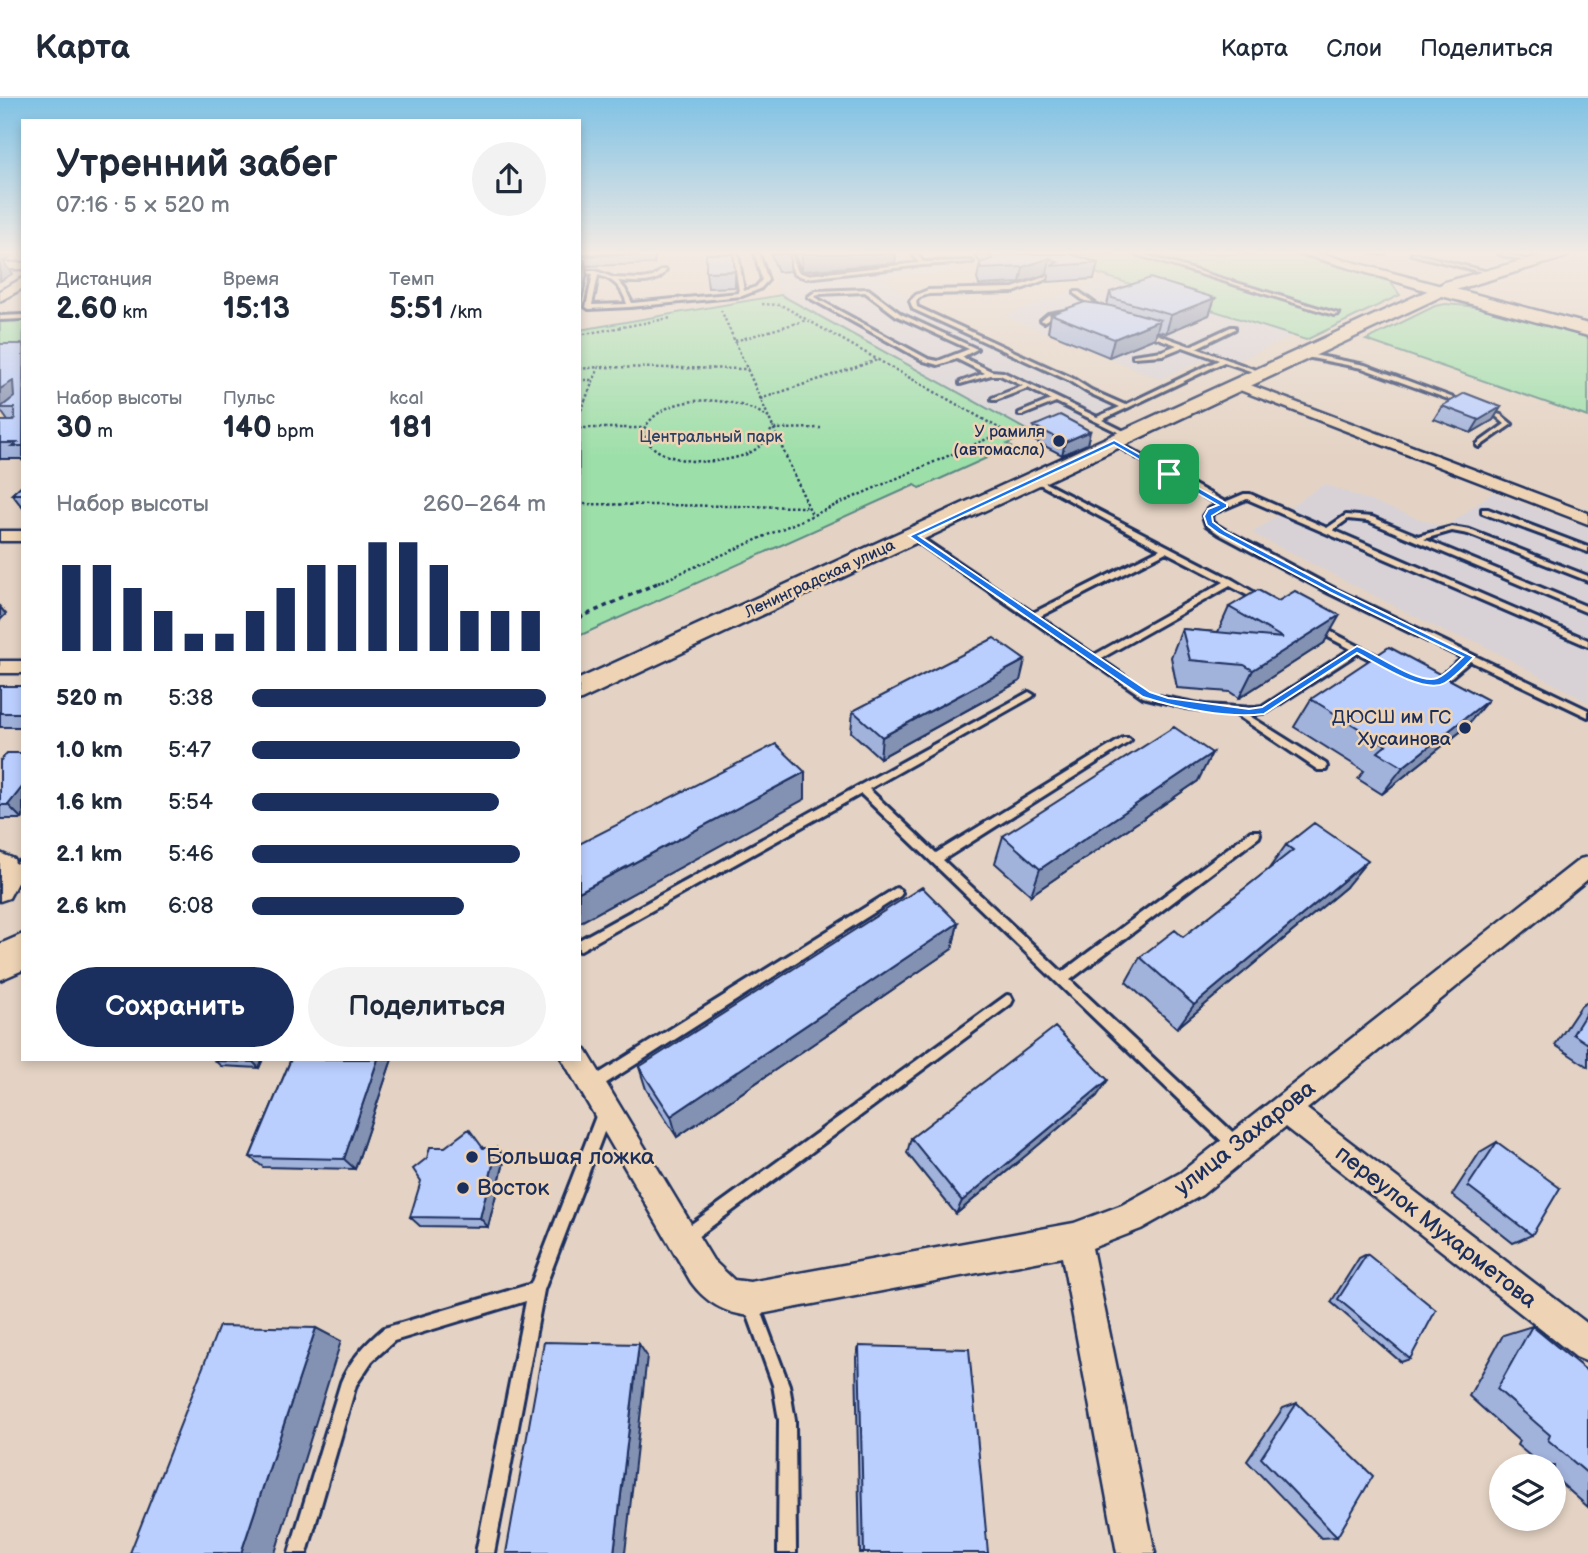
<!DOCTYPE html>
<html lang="ru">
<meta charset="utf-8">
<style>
body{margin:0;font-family:"Balsamiq Sans",sans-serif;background:#f2f2f3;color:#1f2937;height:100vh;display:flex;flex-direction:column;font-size:26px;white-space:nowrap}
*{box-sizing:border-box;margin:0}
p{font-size:23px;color:#747a83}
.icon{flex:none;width:38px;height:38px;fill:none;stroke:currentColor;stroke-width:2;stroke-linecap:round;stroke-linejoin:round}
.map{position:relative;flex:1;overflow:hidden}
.drawer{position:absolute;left:21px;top:21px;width:560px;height:942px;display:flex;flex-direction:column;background:#fff;border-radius:0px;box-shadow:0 4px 10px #0003}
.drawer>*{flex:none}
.fabs{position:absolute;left:1489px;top:1356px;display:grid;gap:14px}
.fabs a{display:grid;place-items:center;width:77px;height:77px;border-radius:50%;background:#fff;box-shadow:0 4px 10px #0003;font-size:35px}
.pin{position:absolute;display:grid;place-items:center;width:60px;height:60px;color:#fff;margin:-30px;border-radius:14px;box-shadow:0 4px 10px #0006}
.round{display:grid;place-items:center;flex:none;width:74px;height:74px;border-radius:37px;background:#f2f2f3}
.overview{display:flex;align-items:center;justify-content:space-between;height:119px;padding:0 35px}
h1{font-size:38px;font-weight:800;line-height:52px}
.metrics{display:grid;grid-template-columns:repeat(3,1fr);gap:10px;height:119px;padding:7px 35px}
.metrics div{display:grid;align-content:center}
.metrics b{font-size:30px;font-weight:800}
.metrics small{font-size:19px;font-weight:400}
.metrics p{font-size:19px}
.chart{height:196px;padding:14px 35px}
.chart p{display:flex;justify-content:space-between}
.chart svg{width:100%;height:126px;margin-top:7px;stroke:#1b2f5e;stroke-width:6}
.action{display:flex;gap:14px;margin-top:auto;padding:14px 35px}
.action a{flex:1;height:80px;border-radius:42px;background:#1b2f5e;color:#fff;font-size:28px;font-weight:800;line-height:80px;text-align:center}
.action a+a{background:#f2f2f3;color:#1f2937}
ul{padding:0 35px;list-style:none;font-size:23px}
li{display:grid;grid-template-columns:112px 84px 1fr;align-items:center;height:52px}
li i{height:18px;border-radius:9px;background:#1b2f5e}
header{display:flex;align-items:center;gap:42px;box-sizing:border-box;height:98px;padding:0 35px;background:#fff;border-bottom:2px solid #e0e1e3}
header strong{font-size:33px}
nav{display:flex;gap:38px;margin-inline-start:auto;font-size:24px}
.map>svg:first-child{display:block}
</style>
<header>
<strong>Карта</strong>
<nav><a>Карта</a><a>Слои</a><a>Поделиться</a></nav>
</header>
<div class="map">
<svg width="1588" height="1455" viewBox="0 0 1588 1455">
<rect width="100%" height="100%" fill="#e4d3c4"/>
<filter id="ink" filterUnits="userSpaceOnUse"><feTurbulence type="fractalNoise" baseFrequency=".0143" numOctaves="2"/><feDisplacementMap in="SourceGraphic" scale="14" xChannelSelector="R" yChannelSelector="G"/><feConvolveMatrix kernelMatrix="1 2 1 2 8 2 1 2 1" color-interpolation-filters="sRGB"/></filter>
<g filter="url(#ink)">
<path fill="#d8d2d6" d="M764,156H942L956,173L884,179L908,200L907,210L914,215L1058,279L1116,308L1060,331L1052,327L1032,335L781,197Z
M1110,179L1292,238L1237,263L1218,256L1160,281L1004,218Z
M1324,386L1445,430L1493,394L1588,430V604L1475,543L1449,536L1252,435Z"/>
<path fill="#9ddfa9" stroke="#5c8784" stroke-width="2" d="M1036,156H1292L1389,182L1400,197L1306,242Z
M781,197L1032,335L1007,346L1011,349L920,390L915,387L579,538V232Z
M1446,206L1478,209L1588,239V319L1366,242L1435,208Z
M23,220V254H0V221Z"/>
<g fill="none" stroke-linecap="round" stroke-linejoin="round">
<defs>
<path id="service" d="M734,156H738L744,193L756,189L762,182L755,156H759L768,182L760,191L742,198L630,209L589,211L586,209L593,176L579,175V173H596L614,180L642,181L653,179L662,172H666C658,188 634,184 618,183L625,191L632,205L739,195ZM598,177C614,181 622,190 627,206L592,207Z
M787,156H791L798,174L807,177L919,165L913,156H917L923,164L971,163L973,164L922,167L806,180L794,176Z
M1135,156H1141L1339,216L1334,217Z
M1411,156H1417L1492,175L1490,176Z
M1499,156H1505L1534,164L1532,165Z
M1048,178L1052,179L1014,194L929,196L920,199L916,203L917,209L1072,280L1091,292L1125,307L1219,262L1183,249L1163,257L1133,259V257L1162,253L1177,247L1140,234V232L1142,231L1190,248L1231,229H1235V231L1196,250L1264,275L1259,276L1224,264L1102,322L1130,336L1131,337L1128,339L1056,304L1023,317H1019V315L1051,302L1028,290L996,302H992V300L1023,288L1000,277H991L960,286V284L985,275L957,261L938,267L924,263L808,199L816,193L868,191L901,216L977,251L962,259L991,273L1003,274L1097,319L1120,309L1087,294L1068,282L913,211L910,203L916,197L928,192L1013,190ZM865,194L897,218L969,251L938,263L928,261L814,199L817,196Z
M1075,194H1079L1105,213L1100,214L1075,196Z
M1065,213L1067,216L1052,218L1044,224L1041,222L1048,216Z
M23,217V221L0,222V218Z
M1303,255L1365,267L1467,305L1462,306L1362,270L1301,258L1300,257Z
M1481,311L1501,317L1512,326L1479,349L1477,348V346L1505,326L1497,319L1481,313Z
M1112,343H1116L1225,404L1244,396H1250L1327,430L1346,417L1372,419L1418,438L1452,429L1470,432L1588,478V483L1468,436L1452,433L1424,441L1588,509V515L1368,423L1348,421L1333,432L1588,542V548L1247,401L1214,415L1211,418L1212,424L1225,432L1335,491L1588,612V619L1470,563L1444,585L1431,586L1429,584L1431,582L1438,580L1463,560L1329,495L1219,436L1206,427L1203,418L1208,411L1219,407L1112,345Z
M1034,379L1233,482L1267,502L1263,504H1260L1230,488L1100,561L1149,595L1158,598L1205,607L1254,610L1262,609L1351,551L1315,532L1314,530L1318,527L1387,563V567H1381L1358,555L1267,614L1248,617L1326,666L1327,669L1326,672H1318L1235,616L1187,610L1143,599L909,438L916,436L1033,515L1160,451L1032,382L1030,381ZM1166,454L1224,484L1094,557L1039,519Z
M1482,411H1488L1588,449V454L1482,415Z
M1029,594L1034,597L1032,599L869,691L936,755L1123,640H1129L1131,642L1129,644L943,762L1062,874L1251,733H1259L1260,736L1259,739L1070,882L1242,1043L1244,1048L1242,1053L1237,1055L1232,1053L861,696L579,853V842Z
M23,762V773L12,784H4L2,781C6,774 15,764 23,762Z
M896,790L900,792L902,795L900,798L597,991L592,993L587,991L585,987L587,983Z
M1007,897L1011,898L1013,902L1011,906L689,1145L684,1147L679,1145L677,1140L679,1135Z
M605,1006L610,1008L612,1013L544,1192L494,1455H476L526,1203L394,1243L372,1263L356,1287L307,1455H289L341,1284C350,1262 366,1245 384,1230L531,1186L598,1013L600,1008Z
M751,1196L756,1199L789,1287L795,1322L796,1455H778L779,1322L773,1287L743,1204L746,1199Z"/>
<path id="minor" d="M0,165H23V171H0Z
M1237,282L1588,415V426L1232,289V283Z
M23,301V312L0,328V317Z
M0,433H23V443H0Z
M0,563H23V575H0Z
M0,755L14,761L19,781L9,800L0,803Z
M1588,759V781L1307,1011L1588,1226V1264L1576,1259L1285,1029L1202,1097L1141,1131L1092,1150L1155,1455H1117L1062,1159L750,1218C725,1215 706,1205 691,1184L562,961H579V949L586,952L713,1162L734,1182L750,1184L1074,1125L1122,1107L1180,1075L1580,761Z"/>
<path id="tertiary" d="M1303,156H1322L1445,189L1447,192L1440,196L1435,195Z
M23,180V190L0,203V193Z"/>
<path id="secondary" d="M1546,156H1568L1566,159L1445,195L1440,197L1432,192L1445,184Z"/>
<path id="primary" d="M1440,187L1588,226V238L1442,198L579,603V581Z
M23,836V872L0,882V846Z"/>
</defs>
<use href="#service" stroke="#1b2f5e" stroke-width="6"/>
<use href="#minor" stroke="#1b2f5e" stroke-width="5"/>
<use href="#tertiary" stroke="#1b2f5e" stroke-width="5"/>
<use href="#secondary" stroke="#1b2f5e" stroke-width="5"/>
<use href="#primary" stroke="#1b2f5e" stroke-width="5"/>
<path stroke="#1b2f5e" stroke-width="2.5" stroke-dasharray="2.5 2.5" stroke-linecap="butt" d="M762,206L781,207L1004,333
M721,212L812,417
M579,237L671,220
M735,243L807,222
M579,271L599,269
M579,282H593
M760,301L877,262
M579,317L599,269L748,271
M769,320C737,297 663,292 643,333C651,371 731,369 756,351C765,345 768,338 773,329
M579,330H644
M774,331L821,330
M579,406L808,409
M658,485L1005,333"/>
<path stroke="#1b2f5e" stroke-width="3.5" stroke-dasharray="4.5 4.5" stroke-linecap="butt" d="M579,520L662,483"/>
<use href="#service" fill="#eed4b5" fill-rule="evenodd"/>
<use href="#minor" fill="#eed4b5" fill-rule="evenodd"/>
<use href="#tertiary" fill="#eed4b5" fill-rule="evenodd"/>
<use href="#secondary" fill="#eed4b5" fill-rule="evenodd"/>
<use href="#primary" fill="#eed4b5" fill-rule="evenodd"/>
</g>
<path fill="#a1b2db" stroke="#1b2f5e" stroke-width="2" d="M579,156H655L654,166L586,168L587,178L579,215Z
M771,156H790V173L778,174Z
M794,156H896L895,165L802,173Z
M973,156H1071L1098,165L1094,181L1048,184L1049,177L1047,176L1020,185L979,187L977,181L980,164Z
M1371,156H1387L1381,158Z
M735,173V189L708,190L706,174Z
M1110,194L1215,200L1209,217L1166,235L1157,233L1155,240L1109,259L1048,234L1051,216L1107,207Z
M0,246H23V363L21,361H0V323H8L1,313L0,314Z
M1442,308L1501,309L1493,322L1471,335L1434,321Z
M1034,328L1090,333L1087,346L1062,357L1031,341Z
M23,386V410L12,396Z
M1229,509L1324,545L1239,600L1230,594L1177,590L1171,559L1182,531L1218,534Z
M1020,583L880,660L851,634L853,613Z
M0,588H23V629H0Z
M1311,601L1465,630L1382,696L1358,681L1364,673L1294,629Z
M0,663L22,721H0Z
M1198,683L1031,797L995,765L1003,738Z
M1286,747L1346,789L1177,930L1126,884L1140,859L1183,839L1268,772Z
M958,825L952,851L677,1039L646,991L639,969Z
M1588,904V969L1555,947L1581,908Z
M263,961L259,970L221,968L215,963Z
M291,961H392L355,1071L263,1069L250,1059Z
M1097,998L956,1116L907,1055L911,1040Z
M1497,1044L1532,1137L1513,1145L1452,1097L1480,1054Z
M483,1050H497L505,1060L488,1129L420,1128L410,1119Z
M1367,1156L1410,1261L1401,1264L1331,1204L1359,1160Z
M1532,1228L1588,1274V1409L1554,1379V1368H1542L1517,1347L1519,1343L1469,1298L1503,1237Z
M859,1248L988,1455H860L856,1259Z
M1297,1305L1337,1439L1321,1440L1247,1363L1283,1310Z"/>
<path fill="#8391b2" stroke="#1b2f5e" stroke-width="2" d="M0,156H16L6,162L3,163L12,176L0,183Z
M802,156H896L895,165L802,173Z
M1050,160L1047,176L1020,185L1023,169Z
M585,162L587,178L579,215V185Z
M1215,200L1209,217L1166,235L1171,217Z
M1160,222L1155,240L1109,259L1114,241Z
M13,283L23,298L0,310V291Z
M1501,309L1493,322L1471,335L1479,322Z
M1090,333L1087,346L1062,357L1065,344Z
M0,509L6,516L0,522Z
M1340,517L1324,545L1239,600L1253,572Z
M1025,562L1020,583L880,660L882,639Z
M1488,602L1465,630L1382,696L1403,669Z
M1212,655L1198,683L1031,797L1040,771Z
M805,674V701L579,825V794Z
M23,688V720L22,721L8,707Z
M1368,762L1346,789L1177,930L1194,907Z
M958,825L952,851L677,1039L671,1018Z
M254,961H263L259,970L253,964Z
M378,961H392L355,1071L344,1061Z
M1108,982L1097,998L956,1116L962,1103Z
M497,1050L505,1060L488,1129L480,1120Z
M316,1230L341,1243L275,1455H241Z
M639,1246L647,1258L625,1455H614Z"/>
<path fill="#bbcfff" stroke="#1b2f5e" stroke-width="2" d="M579,156H653L579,158Z
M706,156H733L735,173L706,174Z
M988,156H1071L1098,165L1051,168L1058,164L1050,160L1023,169L981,171L980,165L992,161Z
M579,161L585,162L579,185Z
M1150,180L1215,200L1171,217L1112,200L1110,194Z
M1085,204L1111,208L1160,222L1114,241L1051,216Z
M0,246H23V348H12L17,345H0V323H12L15,320L14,310H0L14,299L13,283L0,291Z
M1465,295L1501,309L1479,322L1442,308Z
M1060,317L1090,333L1065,344L1034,328Z
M23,386V396H12Z
M1258,492L1278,503L1295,493L1340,517L1253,572L1244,567L1190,562L1182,531L1283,540L1229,509Z
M994,540L1025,562L882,639L853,613Z
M1389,549L1488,602L1403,669L1378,654L1386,647L1311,601Z
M0,588H23V615H0Z
M1174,629L1212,655L1040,771L1003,738Z
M776,646L805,674L579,794V746Z
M7,655H23V688L8,707H0V663Z
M1314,725L1368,762L1194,907L1140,859L1175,832L1183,839L1293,752L1286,747Z
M922,789L958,825L671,1018L639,969Z
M1588,912V946L1573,936Z
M1055,929L1108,982L962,1103L911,1040Z
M216,961H254L253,964L215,963Z
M291,961H378L344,1061L250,1059Z
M469,1031L483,1050H497L480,1120L410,1119L421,1083L413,1071L427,1060L430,1049H445Z
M1497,1044L1560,1090L1532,1137L1468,1088Z
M1367,1156L1436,1212L1410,1261L1338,1201Z
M219,1228L316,1230L241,1455H130Z
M1532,1228L1588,1274V1376L1548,1342L1550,1337L1497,1291Z
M544,1244L639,1246L614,1455H506Z
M859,1248L969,1251L988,1455H864Z
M1297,1305L1373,1378L1337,1439L1261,1360Z"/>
</g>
<linearGradient id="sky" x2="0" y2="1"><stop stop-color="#80c2e4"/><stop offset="0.43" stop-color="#f3ebe4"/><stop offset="1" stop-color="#f3ebe4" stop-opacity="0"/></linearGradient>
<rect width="1588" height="359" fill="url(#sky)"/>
<path fill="#1a73e8" stroke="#fff" stroke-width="2" fill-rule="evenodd" d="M1114,342L1227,406V409L1212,418L1213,424L1225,433L1335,491L1474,559C1466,567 1455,579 1445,585C1424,597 1376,565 1357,555L1264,616C1228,621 1177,610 1143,599L909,438ZM1114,347L1218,407L1208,411L1204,418L1207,427L1219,436L1329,494L1463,559C1456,565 1446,577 1437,580C1418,587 1376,555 1357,548L1262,609L1249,611L1168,600L1150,594L919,438Z"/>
<g fill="#1b2f5e" stroke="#eed4b5" stroke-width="2.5">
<circle cx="1059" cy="343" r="7"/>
<circle cx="1465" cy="630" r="7"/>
<circle cx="472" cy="1059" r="7"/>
<circle cx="463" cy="1090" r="7"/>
</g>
<g text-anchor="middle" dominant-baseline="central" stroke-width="5" stroke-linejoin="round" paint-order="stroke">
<g font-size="16" fill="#1b2f5e" stroke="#eed4b5" text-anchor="end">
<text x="1045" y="334">У рамиля<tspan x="1045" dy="18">(автомасла)</tspan></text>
</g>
<g font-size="16" fill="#284166" stroke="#eed4b5">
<text x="711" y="339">Центральный парк</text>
</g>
<g font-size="16" fill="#1b2f5e" stroke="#eed4b5">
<text transform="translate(820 481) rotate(-25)">Ленинградская улица</text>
</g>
<g font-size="19" fill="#1b2f5e" stroke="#eed4b5" text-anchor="end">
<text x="1451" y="619">ДЮСШ им ГС<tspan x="1451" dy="22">Хусаинова</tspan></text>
</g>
<g font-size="23" fill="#1b2f5e" stroke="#eed4b5">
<text transform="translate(1245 1040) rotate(-38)">улица Захарова</text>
<text transform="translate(1436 1129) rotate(38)">переулок Мухарметова</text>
</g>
<g font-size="23" fill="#1b2f5e" stroke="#eed4b5" text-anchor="start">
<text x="486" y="1059">Большая ложка</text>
<text x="477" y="1090">Восток</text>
</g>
</g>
</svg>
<div class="fabs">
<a><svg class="icon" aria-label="layers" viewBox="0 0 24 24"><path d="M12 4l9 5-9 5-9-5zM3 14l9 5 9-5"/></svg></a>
</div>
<div class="pin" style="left:1169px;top:376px;background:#1e9e55"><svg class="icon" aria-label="arrive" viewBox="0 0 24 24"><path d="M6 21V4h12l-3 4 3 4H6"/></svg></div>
<section class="drawer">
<div class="overview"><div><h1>Утренний забег</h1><p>07:16 · 5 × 520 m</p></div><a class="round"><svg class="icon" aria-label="share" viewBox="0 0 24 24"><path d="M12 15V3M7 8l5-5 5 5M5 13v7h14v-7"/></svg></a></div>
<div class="metrics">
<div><p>Дистанция</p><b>2.60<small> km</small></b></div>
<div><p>Время</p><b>15:13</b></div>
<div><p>Темп</p><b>5:51<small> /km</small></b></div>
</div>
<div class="metrics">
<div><p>Набор высоты</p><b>30<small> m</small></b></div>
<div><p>Пульс</p><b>140<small> bpm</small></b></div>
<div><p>kcal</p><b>181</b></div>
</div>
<div class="chart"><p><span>Набор высоты</span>260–264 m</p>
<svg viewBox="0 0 160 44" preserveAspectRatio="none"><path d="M5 44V14M15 44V14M25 44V22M35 44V30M45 44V38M55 44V38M65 44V30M75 44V22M85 44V14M95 44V14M105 44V6M115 44V6M125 44V14M135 44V30M145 44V30M155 44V30"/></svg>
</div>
<ul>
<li><b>520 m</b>5:38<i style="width:100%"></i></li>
<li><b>1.0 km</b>5:47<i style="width:91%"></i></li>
<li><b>1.6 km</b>5:54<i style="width:84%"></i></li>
<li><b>2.1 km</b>5:46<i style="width:91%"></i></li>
<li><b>2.6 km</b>6:08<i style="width:72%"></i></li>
</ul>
<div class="action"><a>Сохранить</a><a>Поделиться</a></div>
</section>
</div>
